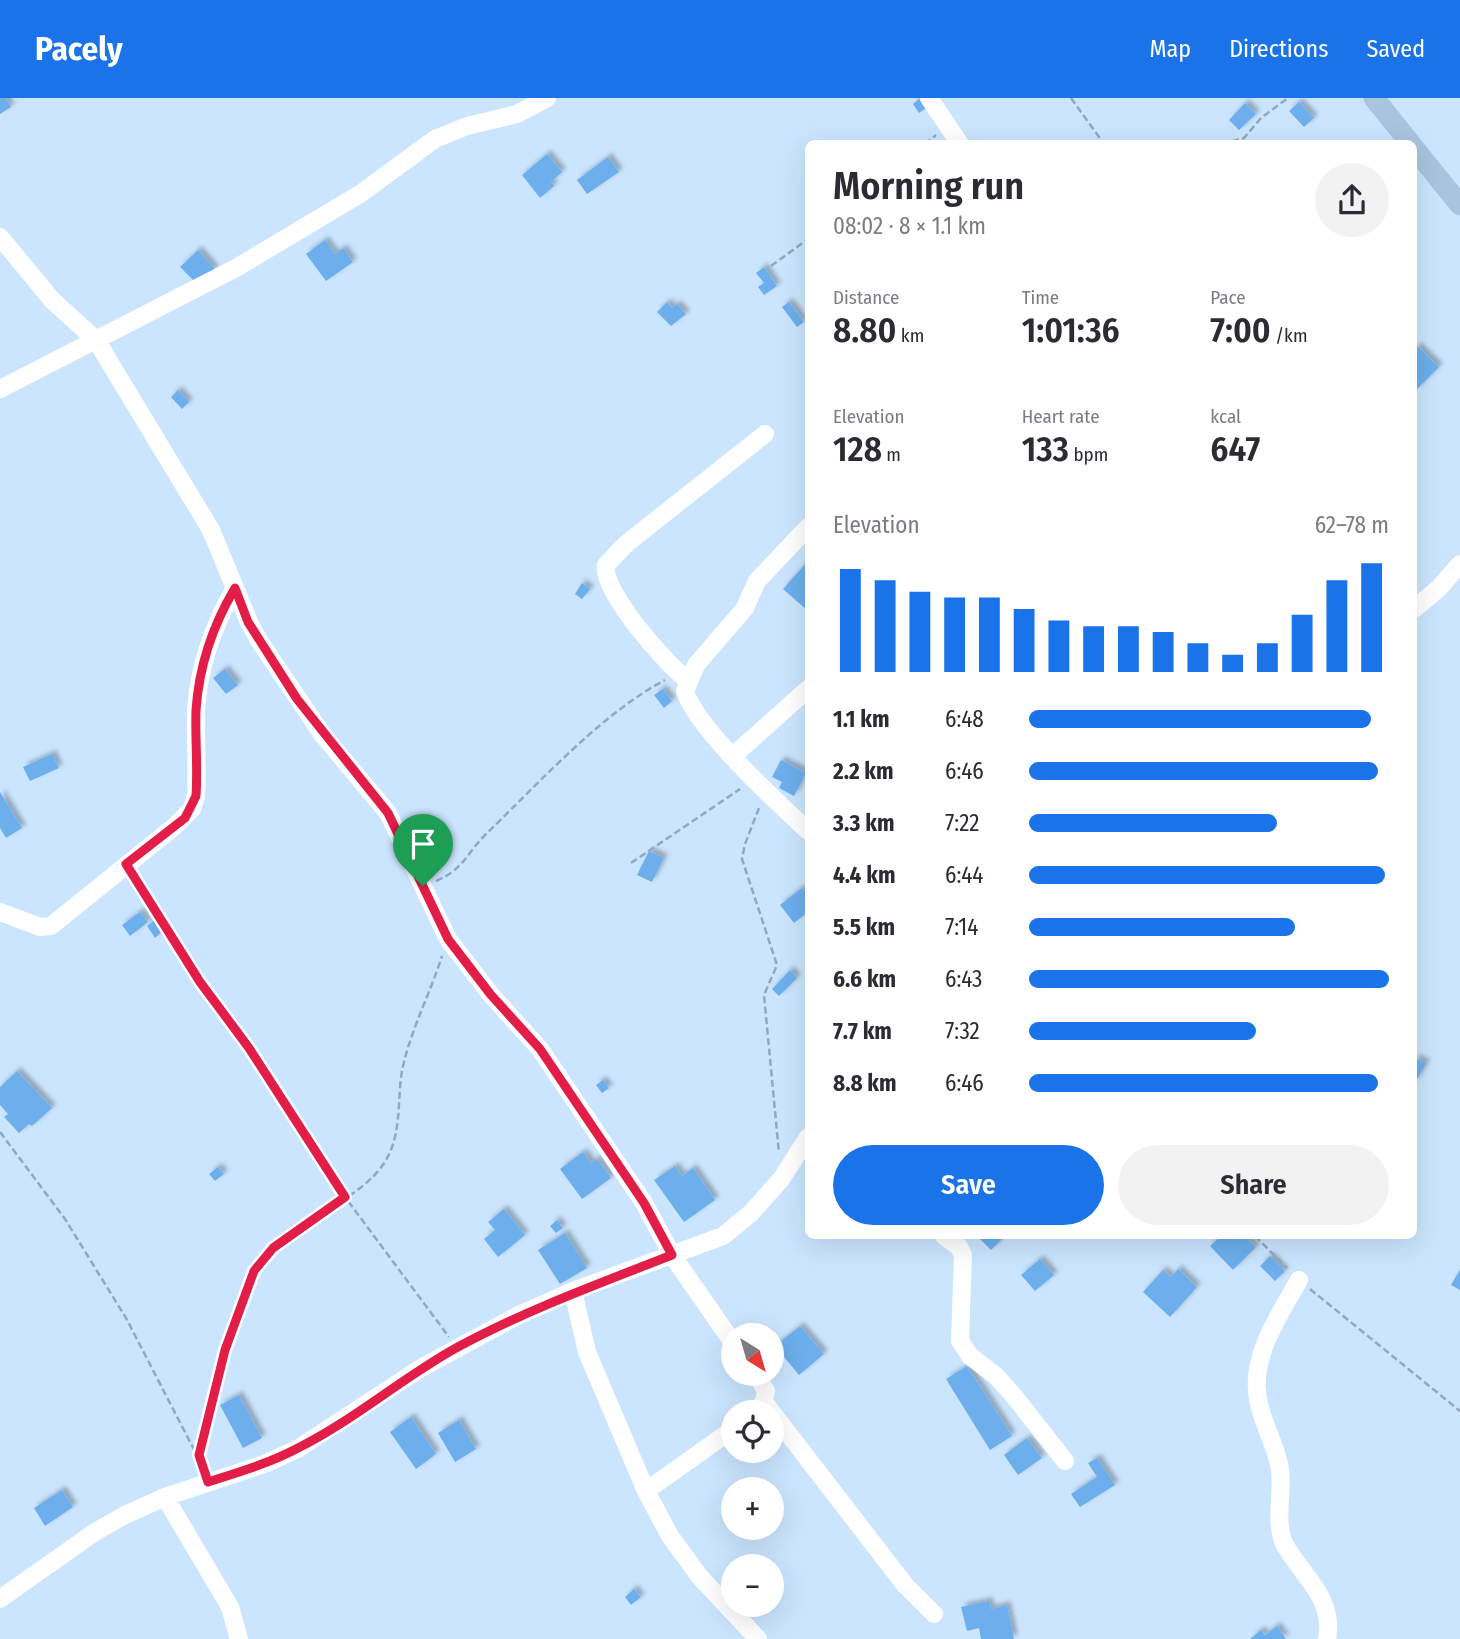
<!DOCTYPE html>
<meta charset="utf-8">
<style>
body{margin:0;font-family:"Fira Sans Condensed",sans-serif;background:#f2f2f3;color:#2b2b33;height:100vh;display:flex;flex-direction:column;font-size:26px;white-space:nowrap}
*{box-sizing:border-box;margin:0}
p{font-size:23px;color:#7c7c81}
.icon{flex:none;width:38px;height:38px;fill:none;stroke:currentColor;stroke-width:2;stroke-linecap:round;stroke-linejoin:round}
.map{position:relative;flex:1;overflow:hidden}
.panel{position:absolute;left:805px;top:42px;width:612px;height:1099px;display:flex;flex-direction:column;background:#fff;border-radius:10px;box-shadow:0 7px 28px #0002}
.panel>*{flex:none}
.needle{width:46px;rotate:143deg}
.fabs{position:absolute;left:721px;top:1225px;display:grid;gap:14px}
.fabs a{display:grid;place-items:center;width:63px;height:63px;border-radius:50%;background:#fff;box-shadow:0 7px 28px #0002;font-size:35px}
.pin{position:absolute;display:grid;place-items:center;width:60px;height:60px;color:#fff;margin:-72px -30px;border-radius:50% 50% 50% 0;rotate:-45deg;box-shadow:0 0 7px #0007}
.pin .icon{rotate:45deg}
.round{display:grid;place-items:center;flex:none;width:74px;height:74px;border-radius:37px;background:#f2f2f3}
.head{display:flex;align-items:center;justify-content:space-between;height:119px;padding:0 28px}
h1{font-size:38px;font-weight:600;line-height:52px}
.stats{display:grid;grid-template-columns:repeat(3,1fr);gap:10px;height:119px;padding:7px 28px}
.stats div{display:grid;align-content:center}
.stats b{font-size:35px;font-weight:600}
.stats small{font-size:19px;font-weight:400}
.stats p{font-size:19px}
.chart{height:196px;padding:14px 28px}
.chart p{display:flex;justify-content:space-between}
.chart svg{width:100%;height:126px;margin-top:7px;stroke:#1a73e8;stroke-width:6}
.primary-button{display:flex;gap:14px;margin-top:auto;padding:14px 28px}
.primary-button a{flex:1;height:80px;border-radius:42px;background:#1a73e8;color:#fff;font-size:28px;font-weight:600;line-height:80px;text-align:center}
.primary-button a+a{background:#f2f2f3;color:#2b2b33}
ul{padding:0 28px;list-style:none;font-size:23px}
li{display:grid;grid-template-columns:112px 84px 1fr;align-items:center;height:52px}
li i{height:18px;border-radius:9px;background:#1a73e8}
header{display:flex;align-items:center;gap:42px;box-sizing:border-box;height:98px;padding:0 35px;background:#1a73e8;color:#fff}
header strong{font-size:33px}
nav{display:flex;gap:38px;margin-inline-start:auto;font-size:24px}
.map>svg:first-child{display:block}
</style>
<header>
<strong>Pacely</strong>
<nav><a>Map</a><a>Directions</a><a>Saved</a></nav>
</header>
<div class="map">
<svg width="1460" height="1541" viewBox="0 0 1460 1541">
<defs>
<filter id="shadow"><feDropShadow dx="4" dy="-4" stdDeviation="2" flood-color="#0004"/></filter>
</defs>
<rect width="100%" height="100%" fill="#cbe5ff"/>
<path fill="#6cafec" filter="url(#shadow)" d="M0,0H6L11,9L0,16Z
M919,1L926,10L919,15L913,6Z
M1299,4L1314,20L1304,29L1289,13Z
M1245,5L1256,16L1239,32L1229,22Z
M547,56L562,74L551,84L554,88L540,100L522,77Z
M608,59L619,74L587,96L577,82Z
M325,142L335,156L343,150L353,164L326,183L306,156Z
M198,152L215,171L198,187L180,169Z
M764,169L777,188L764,197L758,189L764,185L756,175Z
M667,204L672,210L677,206L686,216L671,228L657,214Z
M789,204L804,224L797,229L782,209Z
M1417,248L1439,269L1414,294V251Z
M178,292L189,304L182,311L171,299Z
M808,463V513L783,491Z
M582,485L590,491L582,501L575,496Z
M225,571L238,587L226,596L213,580Z
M663,591L672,603L664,610L654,597Z
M52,656L59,670L30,683L23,669Z
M781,662L806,675L794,698L779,690L782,684L772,679Z
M0,694L22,730L6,740L0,730Z
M649,753L664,760L652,784L637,777Z
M802,790L808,798V814L794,825L780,807Z
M140,814L148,824L130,838L122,827Z
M156,821L164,832L155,840L147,828Z
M790,872L797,880L779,898L772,891Z
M1415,960L1426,965L1414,987V962Z
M17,973L52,1010L32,1028L29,1026L19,1035L4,1019L8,1016L0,1007V989Z
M603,982L609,990L602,995L596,987Z
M583,1054L591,1065L597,1061L611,1080L582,1101L560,1071Z
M675,1068L682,1078L693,1070L715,1102L684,1124L654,1082Z
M218,1069L224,1076L215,1083L209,1076Z
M504,1111L525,1137L498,1159L484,1141L495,1132L488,1124Z
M557,1122L563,1130L556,1135L550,1128Z
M565,1135L587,1170L560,1186L538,1152Z
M977,1138H1005L991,1152Z
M1221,1138H1244L1256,1149L1233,1172L1210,1148Z
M1270,1158L1285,1173L1275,1183L1260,1168Z
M1040,1161L1054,1177L1035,1193L1021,1177Z
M1178,1171L1197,1189L1170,1219L1143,1194L1163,1172L1171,1179Z
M1460,1172V1192L1451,1187Z
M800,1228L824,1256L799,1277L775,1248Z
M967,1268L1012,1338L990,1352L946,1281Z
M239,1297L262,1340L243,1350L220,1307Z
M411,1319L436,1356L416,1371L390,1334Z
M459,1322L476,1351L455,1364L438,1335Z
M1027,1340L1042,1360L1018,1377L1004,1357Z
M1097,1360L1115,1387L1080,1409L1071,1396L1097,1379L1088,1365Z
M62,1392L73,1409L45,1428L34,1410Z
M634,1491L641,1499L631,1507L625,1499Z
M989,1503L991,1511L1007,1507L1014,1541H981L979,1530L967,1533L961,1509Z
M1277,1528L1286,1541H1250L1261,1532L1265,1537Z"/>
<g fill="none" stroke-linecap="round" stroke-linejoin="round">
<path stroke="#93a8bc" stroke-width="2.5" stroke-dasharray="7 3.5" stroke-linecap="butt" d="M1071,0L1104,46
M925,46L936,37
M1222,46L1244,40L1261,20L1288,0
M771,168L808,141
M759,710L745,746L742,761L777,867L764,897L779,1055
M631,765L740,691
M135,779L200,884L249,950L345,1099L449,1239
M436,783C464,771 466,756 486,736C538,686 602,615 665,582
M0,1034L65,1121L126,1220L203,1369
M1255,1138L1287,1170
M1310,1191L1460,1313
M199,1357C218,1299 223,1209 262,1161C293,1123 362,1103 386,1062C402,1035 397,1002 402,973C410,933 430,896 442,858"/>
<path stroke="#fff" stroke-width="18" d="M929,0L960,46
M0,139L52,202L96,242L211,432L249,524L260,544L322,636L388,715L448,841L491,897L540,951L644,1105L672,1157L733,1245
M0,291L236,170L360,96L435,41L467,28L517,16L547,0
M808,429L757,483L745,510L696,567L685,593C696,630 778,705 808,733
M1414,511L1439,490L1460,466
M688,582C666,567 601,492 606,467L626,446L765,336
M734,657L808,591
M0,814L40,829L51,828L175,728L192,711L196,698C198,669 195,640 196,612C199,567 213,528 235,490
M944,1138L959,1149L963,1157L960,1243L970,1258L996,1278L1014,1298L1065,1363
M1299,1182C1278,1219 1248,1262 1259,1306C1264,1329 1277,1349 1280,1372C1283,1395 1274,1426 1285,1447C1302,1478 1335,1500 1327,1541
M573,1193L587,1254L646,1393L670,1438L700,1479L758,1541
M764,1304L905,1487L934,1516
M755,1314L764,1304L766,1293L756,1276
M646,1393L733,1331
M165,1399L230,1509L239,1541
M0,1501L95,1434L125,1417L165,1399L267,1365L299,1350L421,1270L517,1218L573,1193L723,1138L751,1115L782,1080L808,1039"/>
<path stroke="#a9c4df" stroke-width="21" d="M1374,0L1411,46
M1414,50L1460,107"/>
</g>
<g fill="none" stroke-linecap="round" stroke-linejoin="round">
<defs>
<path id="route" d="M235,490L248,524L297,601L388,715L448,841L491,897L540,951L644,1105L672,1157C598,1186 526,1212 456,1250C402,1280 354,1322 298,1350C270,1365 239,1374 208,1384L199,1357L225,1252L254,1173L273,1150L345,1099L249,950L200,884L126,766L185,720L196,698C198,669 195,640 196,612C199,568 213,527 235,490Z"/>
</defs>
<use href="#route" stroke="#fff" stroke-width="14"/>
<use href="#route" stroke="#e11d48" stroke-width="9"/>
</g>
</svg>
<div class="fabs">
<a><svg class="needle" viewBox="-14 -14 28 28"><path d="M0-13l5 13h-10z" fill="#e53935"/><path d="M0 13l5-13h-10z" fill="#7c7c81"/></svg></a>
<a><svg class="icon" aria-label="locate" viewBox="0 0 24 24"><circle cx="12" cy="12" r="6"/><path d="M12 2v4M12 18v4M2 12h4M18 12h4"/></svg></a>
<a>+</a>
<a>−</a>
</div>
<div class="pin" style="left:423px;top:788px;background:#1e9e55"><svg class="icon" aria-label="arrive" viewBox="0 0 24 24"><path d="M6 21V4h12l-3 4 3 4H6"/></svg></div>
<section class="panel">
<div class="head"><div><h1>Morning run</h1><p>08:02 · 8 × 1.1 km</p></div><a class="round"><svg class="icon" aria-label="share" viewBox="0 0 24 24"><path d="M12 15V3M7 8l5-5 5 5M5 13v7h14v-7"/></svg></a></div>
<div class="stats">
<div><p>Distance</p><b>8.80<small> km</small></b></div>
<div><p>Time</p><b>1:01:36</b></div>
<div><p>Pace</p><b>7:00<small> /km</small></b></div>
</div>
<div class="stats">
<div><p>Elevation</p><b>128<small> m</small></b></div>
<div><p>Heart rate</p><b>133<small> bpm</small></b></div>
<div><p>kcal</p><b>647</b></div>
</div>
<div class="chart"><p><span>Elevation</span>62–78 m</p>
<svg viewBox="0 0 160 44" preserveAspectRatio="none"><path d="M5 44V8M15 44V12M25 44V16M35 44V18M45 44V18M55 44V22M65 44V26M75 44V28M85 44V28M95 44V30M105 44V34M115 44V38M125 44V34M135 44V24M145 44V12M155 44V6"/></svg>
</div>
<ul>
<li><b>1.1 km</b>6:48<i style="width:95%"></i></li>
<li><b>2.2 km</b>6:46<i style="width:97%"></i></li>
<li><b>3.3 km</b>7:22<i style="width:69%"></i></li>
<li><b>4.4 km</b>6:44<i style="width:99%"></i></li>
<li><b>5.5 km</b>7:14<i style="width:74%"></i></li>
<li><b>6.6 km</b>6:43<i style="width:100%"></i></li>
<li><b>7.7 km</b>7:32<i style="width:63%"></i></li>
<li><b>8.8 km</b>6:46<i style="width:97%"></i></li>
</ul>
<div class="primary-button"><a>Save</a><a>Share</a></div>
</section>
</div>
